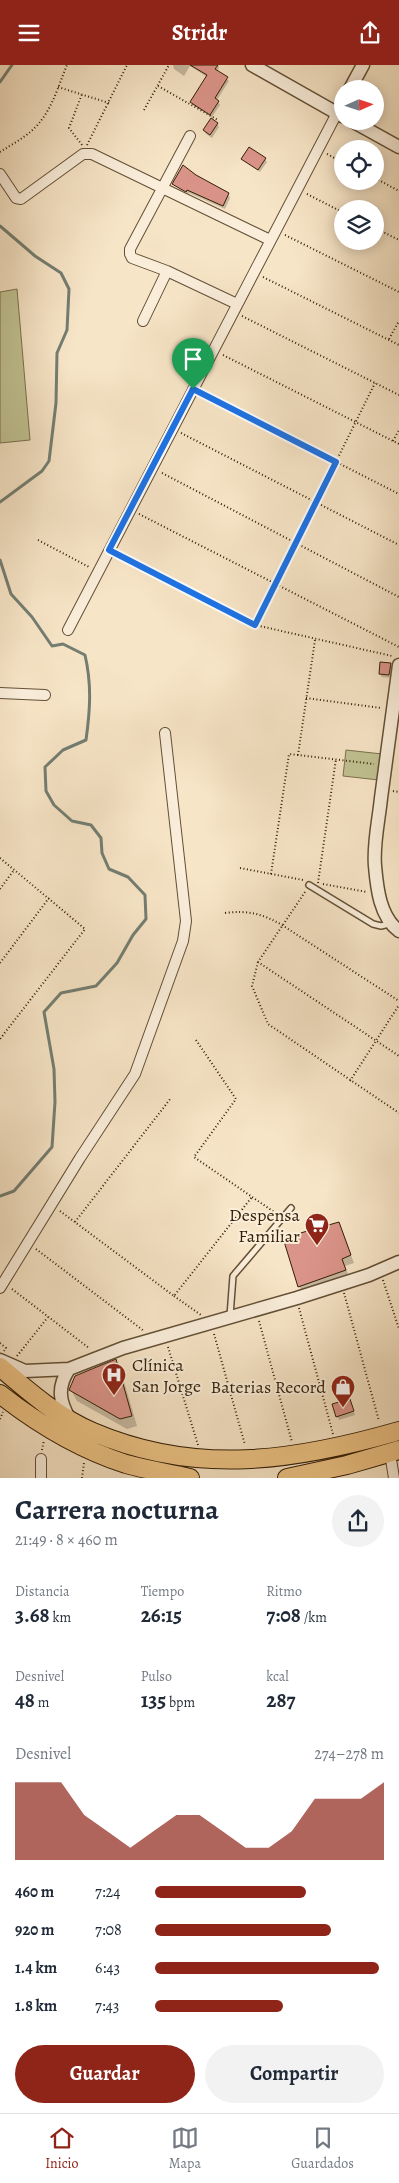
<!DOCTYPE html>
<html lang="es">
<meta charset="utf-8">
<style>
body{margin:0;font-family:Alegreya,serif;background:#f2f2f3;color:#1f2937;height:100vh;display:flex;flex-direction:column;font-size:19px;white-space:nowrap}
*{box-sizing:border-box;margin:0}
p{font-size:16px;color:#747a83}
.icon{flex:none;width:28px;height:28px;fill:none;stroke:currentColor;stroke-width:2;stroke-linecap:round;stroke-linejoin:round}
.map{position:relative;height:1413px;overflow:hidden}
.details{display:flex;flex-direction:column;background:#fff;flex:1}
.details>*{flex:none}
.needle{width:32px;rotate:87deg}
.tools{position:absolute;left:334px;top:15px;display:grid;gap:10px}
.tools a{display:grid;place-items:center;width:50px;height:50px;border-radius:50%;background:#fff;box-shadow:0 2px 12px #0003;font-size:25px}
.pin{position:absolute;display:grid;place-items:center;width:42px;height:42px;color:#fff;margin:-51px -21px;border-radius:50% 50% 50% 0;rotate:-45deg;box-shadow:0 0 5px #0007}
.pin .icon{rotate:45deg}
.round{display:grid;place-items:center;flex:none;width:52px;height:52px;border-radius:26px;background:#f2f2f3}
.headline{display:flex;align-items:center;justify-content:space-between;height:85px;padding:0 15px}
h1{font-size:28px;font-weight:600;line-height:38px}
.metrics{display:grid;grid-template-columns:repeat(3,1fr);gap:8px;height:85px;padding:5px 15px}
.metrics div{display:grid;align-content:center}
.metrics b{font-size:21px;font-weight:600}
.metrics small{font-size:14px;font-weight:400}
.metrics p{font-size:14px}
.chart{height:140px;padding:10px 15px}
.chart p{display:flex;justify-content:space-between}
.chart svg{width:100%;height:90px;margin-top:5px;fill:#8f2418;opacity:.7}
.primary-button{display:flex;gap:10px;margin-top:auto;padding:10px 15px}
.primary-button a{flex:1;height:58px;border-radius:30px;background:#8f2418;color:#fff;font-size:20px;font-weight:600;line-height:58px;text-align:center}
.primary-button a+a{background:#f2f2f3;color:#1f2937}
ul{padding:0 15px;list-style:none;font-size:16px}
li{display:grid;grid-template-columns:80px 60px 1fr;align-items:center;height:38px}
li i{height:12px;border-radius:6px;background:#8f2418}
header{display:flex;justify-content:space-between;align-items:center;height:65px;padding:0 15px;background:#8f2418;color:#fff;font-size:22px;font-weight:600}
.tabs{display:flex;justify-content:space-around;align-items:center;height:70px;border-top:1px solid #e0e1e3;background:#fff;font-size:14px;color:#747a83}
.tabs a{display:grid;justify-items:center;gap:2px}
.tabs .selected{color:#8f2418}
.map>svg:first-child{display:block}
</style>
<header><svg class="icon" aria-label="menu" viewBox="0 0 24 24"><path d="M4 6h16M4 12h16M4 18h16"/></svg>Stridr<svg class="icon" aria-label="share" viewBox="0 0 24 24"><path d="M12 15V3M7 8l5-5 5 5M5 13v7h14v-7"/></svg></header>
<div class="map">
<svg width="399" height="1413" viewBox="0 0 399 1413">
<rect width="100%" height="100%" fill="#f7e5c7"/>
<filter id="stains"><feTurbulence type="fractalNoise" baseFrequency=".004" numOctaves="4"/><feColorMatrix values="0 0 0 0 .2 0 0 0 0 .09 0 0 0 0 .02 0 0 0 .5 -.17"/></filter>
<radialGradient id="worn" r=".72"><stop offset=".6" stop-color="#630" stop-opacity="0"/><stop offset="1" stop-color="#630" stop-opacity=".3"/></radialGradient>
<path fill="#c1c393" stroke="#7a704c" d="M17,224L30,375L0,378V227Z
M346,685L382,689L379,715L343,711Z"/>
<path fill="#0003" d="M173,0H218L219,3L217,6L229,16L217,35L220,40L212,52L193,40L191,37L207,12L190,1L184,11L174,4Z
M217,59L219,62L212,73L206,69L204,65Z
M243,94H265L267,97L260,107Z
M195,112L228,129L230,133L225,144L189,128L188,129L174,119Z
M390,600L392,603L391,613L382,612L380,609Z
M339,1159L354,1198L345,1201L349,1212L303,1228L299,1221Z
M116,1296L121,1306L137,1361L127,1364L77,1336L71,1325Z
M350,1335L355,1350L339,1355L337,1351Z"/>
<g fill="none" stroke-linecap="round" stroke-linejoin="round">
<path stroke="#737e72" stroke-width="3" d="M0,17L12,0
M0,161L35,191L61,208L69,224L67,265L57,288L56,338L49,396L42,406L0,437
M0,495L11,529L32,552L52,581L63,579L85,590C92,620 90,646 86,675L63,685L45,702L46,726L54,740L72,756L91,760L101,773L102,788L109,804L128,812L145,830L146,854L133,870L117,898L96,921L61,928L44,947L54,1004L55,1037L52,1082L14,1126L0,1131"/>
</g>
<path fill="#db9489" stroke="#321e05" d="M190,0H218L215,4L228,12L215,33L219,36L210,50L190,37L207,10Z
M211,53L218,58L210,70L203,65Z
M249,82L266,93L258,105L241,94Z
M183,100L196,110L229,128L223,141L187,125L186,127L172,119Z
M380,597L391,598L389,610L379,609Z
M339,1157L351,1190L342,1194L346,1205L298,1222L283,1173Z
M116,1294L132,1351L120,1354L69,1325L75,1311Z
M350,1334L354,1346L336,1352L332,1339Z"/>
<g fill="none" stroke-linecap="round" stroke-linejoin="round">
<defs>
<path id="service" d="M309,820L373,859L381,861L389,859
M230,1251L233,1211L291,1143"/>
<path id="minor" d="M190,71L130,184V189L132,193L167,206L237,239
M0,109L16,133L21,134L83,89H92L270,175
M143,256L167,206
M68,565L337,48
M0,628L45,630
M0,1223L80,1093L135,1009L183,876L186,856L165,668
M390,1388L394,1413
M41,1394V1413"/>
<path id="tertiary" d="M252,0L342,51
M350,24L363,0
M352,56L399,82
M399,600C393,644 387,688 381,733C379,754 373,779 375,801C377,824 380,852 399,866
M0,1295L25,1306L69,1304L123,1283L297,1233L369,1210L399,1197
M69,1304C57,1322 59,1336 70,1355"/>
<path id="trunk" d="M0,1302C28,1326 59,1353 93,1367C196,1411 295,1396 399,1366
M0,1329C38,1359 80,1384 126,1399C147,1405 169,1408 190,1413
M287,1413L347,1400L399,1385"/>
</defs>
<use href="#service" stroke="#635036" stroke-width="8"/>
<use href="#minor" stroke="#635036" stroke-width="12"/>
<use href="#tertiary" stroke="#635036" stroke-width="15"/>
<use href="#trunk" stroke="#321e05" stroke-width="20"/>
<path stroke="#321e05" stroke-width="2" stroke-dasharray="1 2.5" stroke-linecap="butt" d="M158,21L218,55
M58,22L109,38
M144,45L169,0
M82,80L69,63L82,29
M87,80L127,0
M0,87C14,78 30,70 40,57C53,41 59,19 67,0
M327,89L342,97
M375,113L399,126
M307,129L342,147
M375,163L399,175
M285,170L399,227
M263,212L399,280
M242,251L399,330
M389,274L399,256
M223,290L399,379
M203,329L399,429
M181,368L399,480
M393,376L399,365
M162,408L399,532
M139,449L399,582
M38,475L89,502
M117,489L255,560L392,591
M255,560L375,318
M315,575L298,690L374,699
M306,633L381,643
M393,726L399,727
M0,793L85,864L0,974
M240,803L303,815
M271,809L289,689L298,690
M318,818L336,694
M323,819L367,827
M0,824L14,805
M305,827L258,897L399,991
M225,848C248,845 263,849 282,860L399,936
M258,897L252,921L268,959L399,1048
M0,898L49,833
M196,975L236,1034L194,1092L274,1147
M350,1016L399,940
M60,1146L174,1231L252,1132
M75,1157L171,1033
M36,1184L144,1266
M383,1215L399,1264
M12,1224L89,1283
M344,1228L379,1356
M174,1231L201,1250
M299,1243L333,1369
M259,1256L292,1377
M214,1269L245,1380
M0,1278L6,1283L4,1286
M168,1282L198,1380
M17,1291L48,1252
M0,1354L3,1347
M42,1385L44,1375
M82,1413L84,1398"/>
<use href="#service" stroke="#faeedb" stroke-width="5"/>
<use href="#minor" stroke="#faeedb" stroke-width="10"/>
<use href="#tertiary" stroke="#faeedb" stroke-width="12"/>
<use href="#trunk" stroke="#ecc284" stroke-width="18"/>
</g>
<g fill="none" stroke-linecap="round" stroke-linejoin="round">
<defs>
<path id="route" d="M193,324L336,397L255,560L109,485Z"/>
</defs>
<use href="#route" stroke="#fff" stroke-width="10"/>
<use href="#route" stroke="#1a73e8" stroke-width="6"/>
</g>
<defs>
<symbol id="supermarket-pin" viewBox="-11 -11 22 30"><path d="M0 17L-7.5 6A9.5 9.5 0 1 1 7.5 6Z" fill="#8f2418" stroke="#faeedb"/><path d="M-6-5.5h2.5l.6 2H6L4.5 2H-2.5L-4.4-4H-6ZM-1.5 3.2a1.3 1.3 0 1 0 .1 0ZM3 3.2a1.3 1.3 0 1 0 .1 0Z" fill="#fff"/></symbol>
<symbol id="hospital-pin" viewBox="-11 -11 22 30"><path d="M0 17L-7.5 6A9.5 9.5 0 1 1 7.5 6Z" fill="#8f2418" stroke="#faeedb"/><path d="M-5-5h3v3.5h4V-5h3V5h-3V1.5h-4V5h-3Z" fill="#fff"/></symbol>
<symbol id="shop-pin" viewBox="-11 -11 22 30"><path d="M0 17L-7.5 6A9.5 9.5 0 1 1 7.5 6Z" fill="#8f2418" stroke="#faeedb"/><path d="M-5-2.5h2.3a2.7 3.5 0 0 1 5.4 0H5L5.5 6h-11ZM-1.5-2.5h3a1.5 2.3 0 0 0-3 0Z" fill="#fff"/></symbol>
</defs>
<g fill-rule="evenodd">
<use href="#supermarket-pin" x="303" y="1146" width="28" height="38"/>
<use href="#hospital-pin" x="100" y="1296" width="28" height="38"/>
<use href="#shop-pin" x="329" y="1308" width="28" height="38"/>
</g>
<g text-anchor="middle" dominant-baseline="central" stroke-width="4" stroke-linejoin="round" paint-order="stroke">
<g font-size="18" fill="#321e05" stroke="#faeedb" text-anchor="end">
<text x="300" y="1150">Despensa<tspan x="300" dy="21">Familiar</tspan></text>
<text x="132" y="1300" text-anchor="start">Clínica<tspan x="132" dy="21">San Jorge</tspan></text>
<text x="326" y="1322">Baterias Record</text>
</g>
</g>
<rect width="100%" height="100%" filter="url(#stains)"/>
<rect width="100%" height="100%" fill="url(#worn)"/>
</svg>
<div class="tools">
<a><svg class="needle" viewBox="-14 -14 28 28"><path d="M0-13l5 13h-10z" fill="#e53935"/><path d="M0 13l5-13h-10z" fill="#747a83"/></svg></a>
<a><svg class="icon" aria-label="locate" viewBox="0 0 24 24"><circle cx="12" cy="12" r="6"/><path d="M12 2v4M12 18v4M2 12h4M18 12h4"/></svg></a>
<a><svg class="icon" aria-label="layers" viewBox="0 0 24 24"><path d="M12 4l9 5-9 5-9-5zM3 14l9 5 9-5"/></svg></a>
</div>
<div class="pin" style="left:193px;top:324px;background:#1e9e55"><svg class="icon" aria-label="arrive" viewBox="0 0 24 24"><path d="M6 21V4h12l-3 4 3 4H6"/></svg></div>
</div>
<section class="details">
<div class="headline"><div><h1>Carrera nocturna</h1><p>21:49 · 8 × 460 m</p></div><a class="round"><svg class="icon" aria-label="share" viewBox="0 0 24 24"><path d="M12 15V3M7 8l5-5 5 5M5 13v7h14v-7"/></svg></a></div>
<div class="metrics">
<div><p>Distancia</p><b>3.68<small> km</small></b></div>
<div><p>Tiempo</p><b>26:15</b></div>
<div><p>Ritmo</p><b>7:08<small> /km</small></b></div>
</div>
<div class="metrics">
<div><p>Desnivel</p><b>48<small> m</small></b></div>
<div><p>Pulso</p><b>135<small> bpm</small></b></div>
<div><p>kcal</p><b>287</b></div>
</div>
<div class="chart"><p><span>Desnivel</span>274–278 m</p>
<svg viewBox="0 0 160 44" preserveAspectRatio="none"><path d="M0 44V6L10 6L20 6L30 22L40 30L50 38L60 30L70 22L80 22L90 30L100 38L110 38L120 30L130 14L140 14L150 14L160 6V44z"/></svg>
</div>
<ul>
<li><b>460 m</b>7:24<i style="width:66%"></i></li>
<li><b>920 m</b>7:08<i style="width:77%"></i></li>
<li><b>1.4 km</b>6:43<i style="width:98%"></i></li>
<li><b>1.8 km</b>7:43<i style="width:56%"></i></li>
</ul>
<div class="primary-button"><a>Guardar</a><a>Compartir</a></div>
</section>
<nav class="tabs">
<a class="selected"><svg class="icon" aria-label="home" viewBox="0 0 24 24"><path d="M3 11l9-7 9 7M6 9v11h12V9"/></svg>Inicio</a>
<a><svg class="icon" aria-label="map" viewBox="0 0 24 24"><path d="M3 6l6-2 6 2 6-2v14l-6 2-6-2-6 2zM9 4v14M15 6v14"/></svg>Mapa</a>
<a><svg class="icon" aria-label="saved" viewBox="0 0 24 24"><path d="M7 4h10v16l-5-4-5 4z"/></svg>Guardados</a>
</nav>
